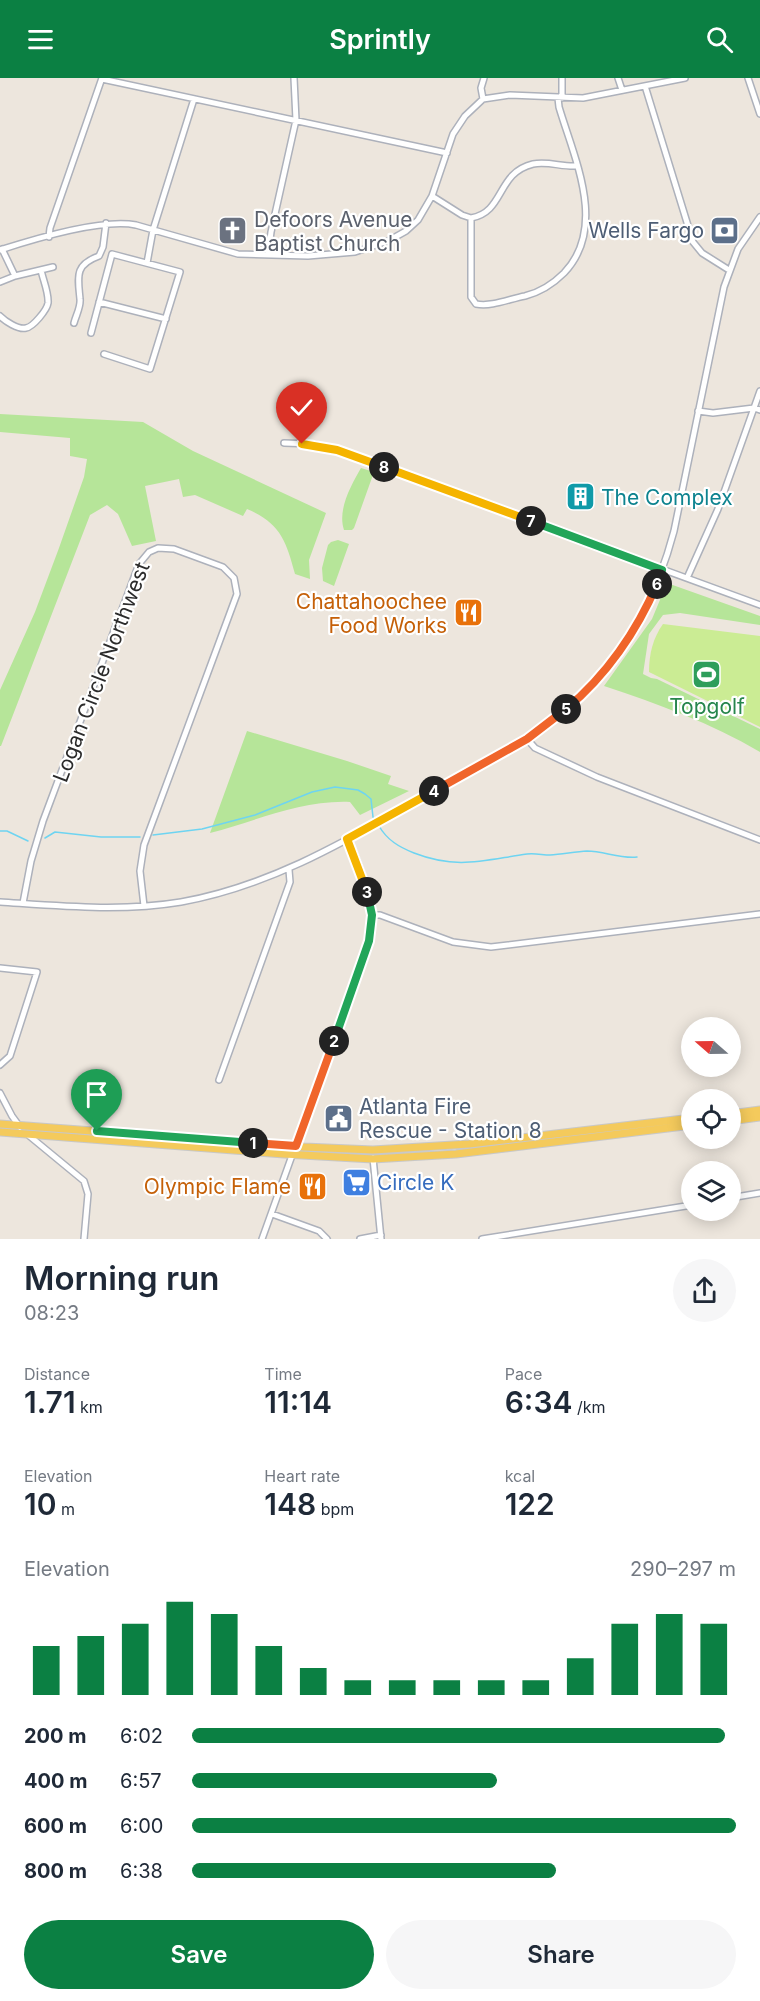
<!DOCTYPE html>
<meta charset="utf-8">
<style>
body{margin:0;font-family:Inter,sans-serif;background:#f6f6f7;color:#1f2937;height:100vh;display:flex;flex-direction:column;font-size:22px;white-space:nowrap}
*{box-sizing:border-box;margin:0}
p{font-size:20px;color:#747a83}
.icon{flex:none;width:33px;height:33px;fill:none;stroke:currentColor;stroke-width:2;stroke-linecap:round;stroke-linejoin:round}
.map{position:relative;height:1161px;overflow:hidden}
.details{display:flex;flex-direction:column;background:#fff;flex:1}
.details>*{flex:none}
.needle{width:39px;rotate:290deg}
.buttons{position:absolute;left:681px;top:939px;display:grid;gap:12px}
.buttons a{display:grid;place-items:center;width:60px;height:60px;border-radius:50%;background:#fff;box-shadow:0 3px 15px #0003;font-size:30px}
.pin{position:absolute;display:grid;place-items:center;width:51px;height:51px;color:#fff;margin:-62px -26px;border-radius:50% 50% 50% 0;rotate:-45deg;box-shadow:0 0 6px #0007}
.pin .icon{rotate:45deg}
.km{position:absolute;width:30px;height:30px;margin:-15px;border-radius:50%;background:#222;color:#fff;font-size:16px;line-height:30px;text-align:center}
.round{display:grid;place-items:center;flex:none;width:63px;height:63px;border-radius:32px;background:#f6f6f7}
.overview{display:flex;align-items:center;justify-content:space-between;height:102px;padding:0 24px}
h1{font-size:33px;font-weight:600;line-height:45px}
.figures{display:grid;grid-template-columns:repeat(3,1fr);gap:9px;height:102px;padding:6px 24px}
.figures div{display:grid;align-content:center}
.figures b{font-size:30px;font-weight:600}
.figures small{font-size:16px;font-weight:400}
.figures p{font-size:16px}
.chart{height:168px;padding:12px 24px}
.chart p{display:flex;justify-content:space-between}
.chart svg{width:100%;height:108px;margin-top:6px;stroke:#0b8043;stroke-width:6}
.button{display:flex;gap:12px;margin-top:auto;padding:12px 24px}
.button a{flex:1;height:69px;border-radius:36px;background:#0b8043;color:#fff;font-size:24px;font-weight:600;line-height:69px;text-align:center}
.button a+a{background:#f6f6f7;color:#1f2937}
ul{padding:0 24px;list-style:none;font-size:20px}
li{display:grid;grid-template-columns:96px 72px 1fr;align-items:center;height:45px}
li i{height:15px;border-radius:8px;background:#0b8043}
header{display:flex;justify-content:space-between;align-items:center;height:78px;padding:0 24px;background:#0b8043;color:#fff;font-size:27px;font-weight:600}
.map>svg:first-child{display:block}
</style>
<header><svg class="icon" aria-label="menu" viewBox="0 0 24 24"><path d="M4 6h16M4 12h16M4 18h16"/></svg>Sprintly<svg class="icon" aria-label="search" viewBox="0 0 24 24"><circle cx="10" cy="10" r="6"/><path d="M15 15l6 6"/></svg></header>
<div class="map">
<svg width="760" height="1161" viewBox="0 0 760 1161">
<rect width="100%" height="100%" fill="#ede6dd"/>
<path fill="#b6e599" d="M0,336L143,344L193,373L326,435L309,482L310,501L295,496C286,462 280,445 247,431L243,438L195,417L183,419L179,401L145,408L156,463L132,468L118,436L107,427L90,437L1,668H0V612L35,534L59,470L84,399L87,381L70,378V360L0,354Z
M361,390L374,394L354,450L352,452H344C337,431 352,406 361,390Z
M338,462L349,466L334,508L323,503L322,490L328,467L331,464Z
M667,505L760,538V547L680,535L663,537L649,556L643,596L651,600L657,601L760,651V674C711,645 658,626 604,608L652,541Z
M247,653L347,683L391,698L388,706L409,713L360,737L350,724C301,722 256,743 210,755Z"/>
<path fill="#cbec94" d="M663,546L760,558V649L649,594C649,576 653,560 663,546Z"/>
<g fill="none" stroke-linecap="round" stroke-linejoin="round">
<path stroke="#6ed4f1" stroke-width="1.5" d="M379,748C387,762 399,769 414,775C458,792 484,782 527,776C535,775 543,777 550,777C562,776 575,774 587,773C604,773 620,781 637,779
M0,753H7L28,763
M153,757L202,751L255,737L312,714L335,709L358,712L365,716L371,721L373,739L377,744
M45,760L55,754L101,759H140"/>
<defs>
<path id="minor" d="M562,0V20
M618,0L622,12
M748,0L760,36
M102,1L447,75
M645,8L693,164L702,175L729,192
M483,21L481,10L484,0
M432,118L462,137L471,140
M471,140V219L476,226C492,229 509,221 525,218C541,214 553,206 564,195C608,149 574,80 559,29L558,20
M471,140C505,134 496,95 533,86C548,83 562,89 576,88
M49,159L50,150L102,0
M2,171L15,198
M0,172C34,161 102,140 136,147L238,176L308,178L355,174L388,163L406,153L418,142L432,118L453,56L465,38L483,21L510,17L583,20L685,0
M268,177L271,154L296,42L294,0
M147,185L153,152L194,21
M0,204L15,198L53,189
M99,224L166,241
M0,238C5,243 18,252 26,250C33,249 47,232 48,225C49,215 43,202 41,192
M74,245C76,237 81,229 80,221C78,199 74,187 99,178L103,169L106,145
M91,255L112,176L180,194L150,291L104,276
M698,333L713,335L754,330L760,332
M284,365L313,366L337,372L760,527
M687,500L718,431L760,313
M527,661L535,670L597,699L760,762
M0,824C60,828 121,834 181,824C276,807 356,757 438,711C492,681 548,653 591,607C633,564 659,510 674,453L724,209L738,171L760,139
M23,825L31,783L43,743L139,486L149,474L158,470L174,471L223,489L234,500L237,516L144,767L140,793L144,828
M372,837H380L453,864L491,869L760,836
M0,890L37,894L10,978L0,987
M219,1002L290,804L289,792
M0,1015L12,1038L20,1049
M27,1056L84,1103L88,1116L84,1161
M373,1080L381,1161
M730,1120L760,1115
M272,1136L319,1153L327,1161
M262,1161L369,863C371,855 372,847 372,839C371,821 357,777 347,761
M360,1161L381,1157
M482,1161L692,1127"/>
<path id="major" d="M730,1036L760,1032
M730,1043L760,1039
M0,1046L304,1069L373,1072L469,1066L692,1040
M0,1054L284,1076L373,1081L456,1076L692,1047"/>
</defs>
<use href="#minor" stroke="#adb1bb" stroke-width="8"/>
<use href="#major" stroke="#c8c8c8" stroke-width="9"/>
<use href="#minor" stroke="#fff" stroke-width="5"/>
<use href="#major" stroke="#f4ca5c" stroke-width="7"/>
</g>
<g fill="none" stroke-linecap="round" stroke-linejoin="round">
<defs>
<path id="split-1" d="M97,1053L253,1065"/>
<path id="split-2" d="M253,1065L296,1068L334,963"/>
<path id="split-3" d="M334,963L369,863L372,837L367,814"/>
<path id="split-4" d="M367,814L347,761L434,713"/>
<path id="split-5" d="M434,713L527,661L566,631"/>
<path id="split-6" d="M566,631C606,598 637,553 657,506"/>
<path id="split-7" d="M531,443L662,492L657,506"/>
<path id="split-8" d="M384,389L531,443"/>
<path id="split-9" d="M302,366L337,372L384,389"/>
</defs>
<use href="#split-1" stroke="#fff" stroke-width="12"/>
<use href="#split-2" stroke="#fff" stroke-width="12"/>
<use href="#split-3" stroke="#fff" stroke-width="12"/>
<use href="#split-4" stroke="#fff" stroke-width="12"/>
<use href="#split-5" stroke="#fff" stroke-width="12"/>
<use href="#split-6" stroke="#fff" stroke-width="12"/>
<use href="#split-7" stroke="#fff" stroke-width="12"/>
<use href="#split-8" stroke="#fff" stroke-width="12"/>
<use href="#split-9" stroke="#fff" stroke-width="12"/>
<use href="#split-1" stroke="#22a559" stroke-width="8"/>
<use href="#split-2" stroke="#f0652b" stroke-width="8"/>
<use href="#split-3" stroke="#22a559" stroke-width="8"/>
<use href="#split-4" stroke="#f5b400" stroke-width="8"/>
<use href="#split-5" stroke="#f0652b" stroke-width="8"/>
<use href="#split-6" stroke="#f0652b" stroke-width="8"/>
<use href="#split-7" stroke="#22a559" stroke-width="8"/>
<use href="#split-8" stroke="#f5b400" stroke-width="8"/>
<use href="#split-9" stroke="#f5b400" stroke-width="8"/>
</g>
<defs>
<symbol id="bank-square" viewBox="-11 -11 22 22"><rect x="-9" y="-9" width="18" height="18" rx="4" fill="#5c6f8a" stroke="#fff"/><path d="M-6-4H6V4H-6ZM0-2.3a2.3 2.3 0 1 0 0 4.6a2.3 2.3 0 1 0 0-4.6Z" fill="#fff"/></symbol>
<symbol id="church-square" viewBox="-11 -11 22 22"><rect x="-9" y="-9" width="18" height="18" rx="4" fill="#6b7280" stroke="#fff"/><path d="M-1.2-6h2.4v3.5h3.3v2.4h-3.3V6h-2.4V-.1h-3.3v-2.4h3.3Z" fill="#fff"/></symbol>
<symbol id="building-square" viewBox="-11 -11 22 22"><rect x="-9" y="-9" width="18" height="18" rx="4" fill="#0f9aa8" stroke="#fff"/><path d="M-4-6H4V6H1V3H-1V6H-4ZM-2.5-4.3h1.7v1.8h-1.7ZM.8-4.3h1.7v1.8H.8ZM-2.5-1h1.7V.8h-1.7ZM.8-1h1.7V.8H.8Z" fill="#fff"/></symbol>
<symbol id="restaurant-square" viewBox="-11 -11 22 22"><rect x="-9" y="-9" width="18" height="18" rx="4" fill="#e8710a" stroke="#fff"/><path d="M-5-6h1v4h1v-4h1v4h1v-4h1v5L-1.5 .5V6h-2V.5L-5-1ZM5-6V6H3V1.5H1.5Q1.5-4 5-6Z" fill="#fff"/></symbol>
<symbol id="stadium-square" viewBox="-11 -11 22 22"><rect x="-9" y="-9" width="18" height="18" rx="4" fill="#2e9e5b" stroke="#fff"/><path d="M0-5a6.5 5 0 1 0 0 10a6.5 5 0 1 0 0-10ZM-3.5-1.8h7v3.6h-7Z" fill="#fff"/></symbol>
<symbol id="civic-square" viewBox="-11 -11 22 22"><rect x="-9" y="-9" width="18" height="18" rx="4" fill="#5c6f8a" stroke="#fff"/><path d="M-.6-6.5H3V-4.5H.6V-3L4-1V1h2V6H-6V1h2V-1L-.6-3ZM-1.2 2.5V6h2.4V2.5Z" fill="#fff"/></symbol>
<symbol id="supermarket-square" viewBox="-11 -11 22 22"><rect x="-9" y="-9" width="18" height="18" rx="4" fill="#3f7fe0" stroke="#fff"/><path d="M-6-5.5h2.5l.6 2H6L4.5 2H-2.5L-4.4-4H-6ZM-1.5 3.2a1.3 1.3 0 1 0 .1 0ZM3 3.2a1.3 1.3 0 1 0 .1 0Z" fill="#fff"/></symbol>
</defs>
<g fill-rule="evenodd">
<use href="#bank-square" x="708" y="136" width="33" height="33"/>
<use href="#church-square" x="216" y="136" width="33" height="33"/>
<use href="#building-square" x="564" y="402" width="33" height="33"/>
<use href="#restaurant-square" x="452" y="518" width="33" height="33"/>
<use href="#stadium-square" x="690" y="580" width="33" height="33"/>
<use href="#civic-square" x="322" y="1024" width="33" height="33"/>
<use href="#supermarket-square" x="340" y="1088" width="33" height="33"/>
<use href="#restaurant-square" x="296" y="1092" width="33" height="33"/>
</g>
<g text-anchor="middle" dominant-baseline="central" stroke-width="4.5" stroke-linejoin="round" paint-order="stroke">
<g font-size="21" fill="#5b616d" stroke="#fff" text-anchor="start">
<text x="254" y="141">Defoors Avenue<tspan x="254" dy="24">Baptist Church</tspan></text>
</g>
<g font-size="21" fill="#4e5e75" stroke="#fff" text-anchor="end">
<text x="704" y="152">Wells Fargo</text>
<text x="359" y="1028" text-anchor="start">Atlanta Fire<tspan x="359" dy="24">Rescue - Station 8</tspan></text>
</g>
<g font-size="21" fill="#0d838f" stroke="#fff" text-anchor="start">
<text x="601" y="419">The Complex</text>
</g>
<g font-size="21" fill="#c56008" stroke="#fff" text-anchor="end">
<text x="447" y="523">Chattahoochee<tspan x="447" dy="24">Food Works</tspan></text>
<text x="291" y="1108">Olympic Flame</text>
</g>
<g font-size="21" fill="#2b2b2b" stroke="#fff">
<text transform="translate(101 594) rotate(-69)">Logan Circle Northwest</text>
</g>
<g font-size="21" fill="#27864d" stroke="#fff">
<text x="707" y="628">Topgolf</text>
</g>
<g font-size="21" fill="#366cbe" stroke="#fff" text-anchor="start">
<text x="377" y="1104">Circle K</text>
</g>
</g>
</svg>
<div class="buttons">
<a><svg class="needle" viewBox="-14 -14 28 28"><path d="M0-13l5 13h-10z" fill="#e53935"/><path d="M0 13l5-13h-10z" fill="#747a83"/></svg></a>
<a><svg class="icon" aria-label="locate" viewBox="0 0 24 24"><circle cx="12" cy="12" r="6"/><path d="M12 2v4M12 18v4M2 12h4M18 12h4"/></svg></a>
<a><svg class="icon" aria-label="layers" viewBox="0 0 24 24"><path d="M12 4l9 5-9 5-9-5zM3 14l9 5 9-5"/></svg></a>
</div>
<div class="pin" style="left:97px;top:1053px;background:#1e9e55"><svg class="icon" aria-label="arrive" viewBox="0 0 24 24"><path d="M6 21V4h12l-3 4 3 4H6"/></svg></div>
<div class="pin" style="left:302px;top:366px;background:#d93025"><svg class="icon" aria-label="check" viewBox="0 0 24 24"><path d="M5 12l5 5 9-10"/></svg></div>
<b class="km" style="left:253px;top:1065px">1</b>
<b class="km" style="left:334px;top:963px">2</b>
<b class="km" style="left:367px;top:814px">3</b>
<b class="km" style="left:434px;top:713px">4</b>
<b class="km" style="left:566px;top:631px">5</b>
<b class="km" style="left:657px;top:506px">6</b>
<b class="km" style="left:531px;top:443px">7</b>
<b class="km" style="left:384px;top:389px">8</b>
</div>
<section class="details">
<div class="overview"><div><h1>Morning run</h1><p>08:23</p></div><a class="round"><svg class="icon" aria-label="share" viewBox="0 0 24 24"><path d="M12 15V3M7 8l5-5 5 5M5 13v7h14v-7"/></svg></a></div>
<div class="figures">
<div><p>Distance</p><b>1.71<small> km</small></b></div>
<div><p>Time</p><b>11:14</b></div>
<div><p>Pace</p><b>6:34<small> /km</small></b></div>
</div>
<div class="figures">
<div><p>Elevation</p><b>10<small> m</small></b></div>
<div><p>Heart rate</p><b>148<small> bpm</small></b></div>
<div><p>kcal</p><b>122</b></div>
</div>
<div class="chart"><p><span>Elevation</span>290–297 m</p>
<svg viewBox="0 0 160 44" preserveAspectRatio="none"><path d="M5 44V24M15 44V20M25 44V15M35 44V6M45 44V11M55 44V24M65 44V33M75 44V38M85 44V38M95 44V38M105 44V38M115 44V38M125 44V29M135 44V15M145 44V11M155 44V15"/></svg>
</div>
<ul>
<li><b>200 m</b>6:02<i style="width:98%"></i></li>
<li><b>400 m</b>6:57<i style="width:56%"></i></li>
<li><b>600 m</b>6:00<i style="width:100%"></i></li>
<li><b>800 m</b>6:38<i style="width:67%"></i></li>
</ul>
<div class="button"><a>Save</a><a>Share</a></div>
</section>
